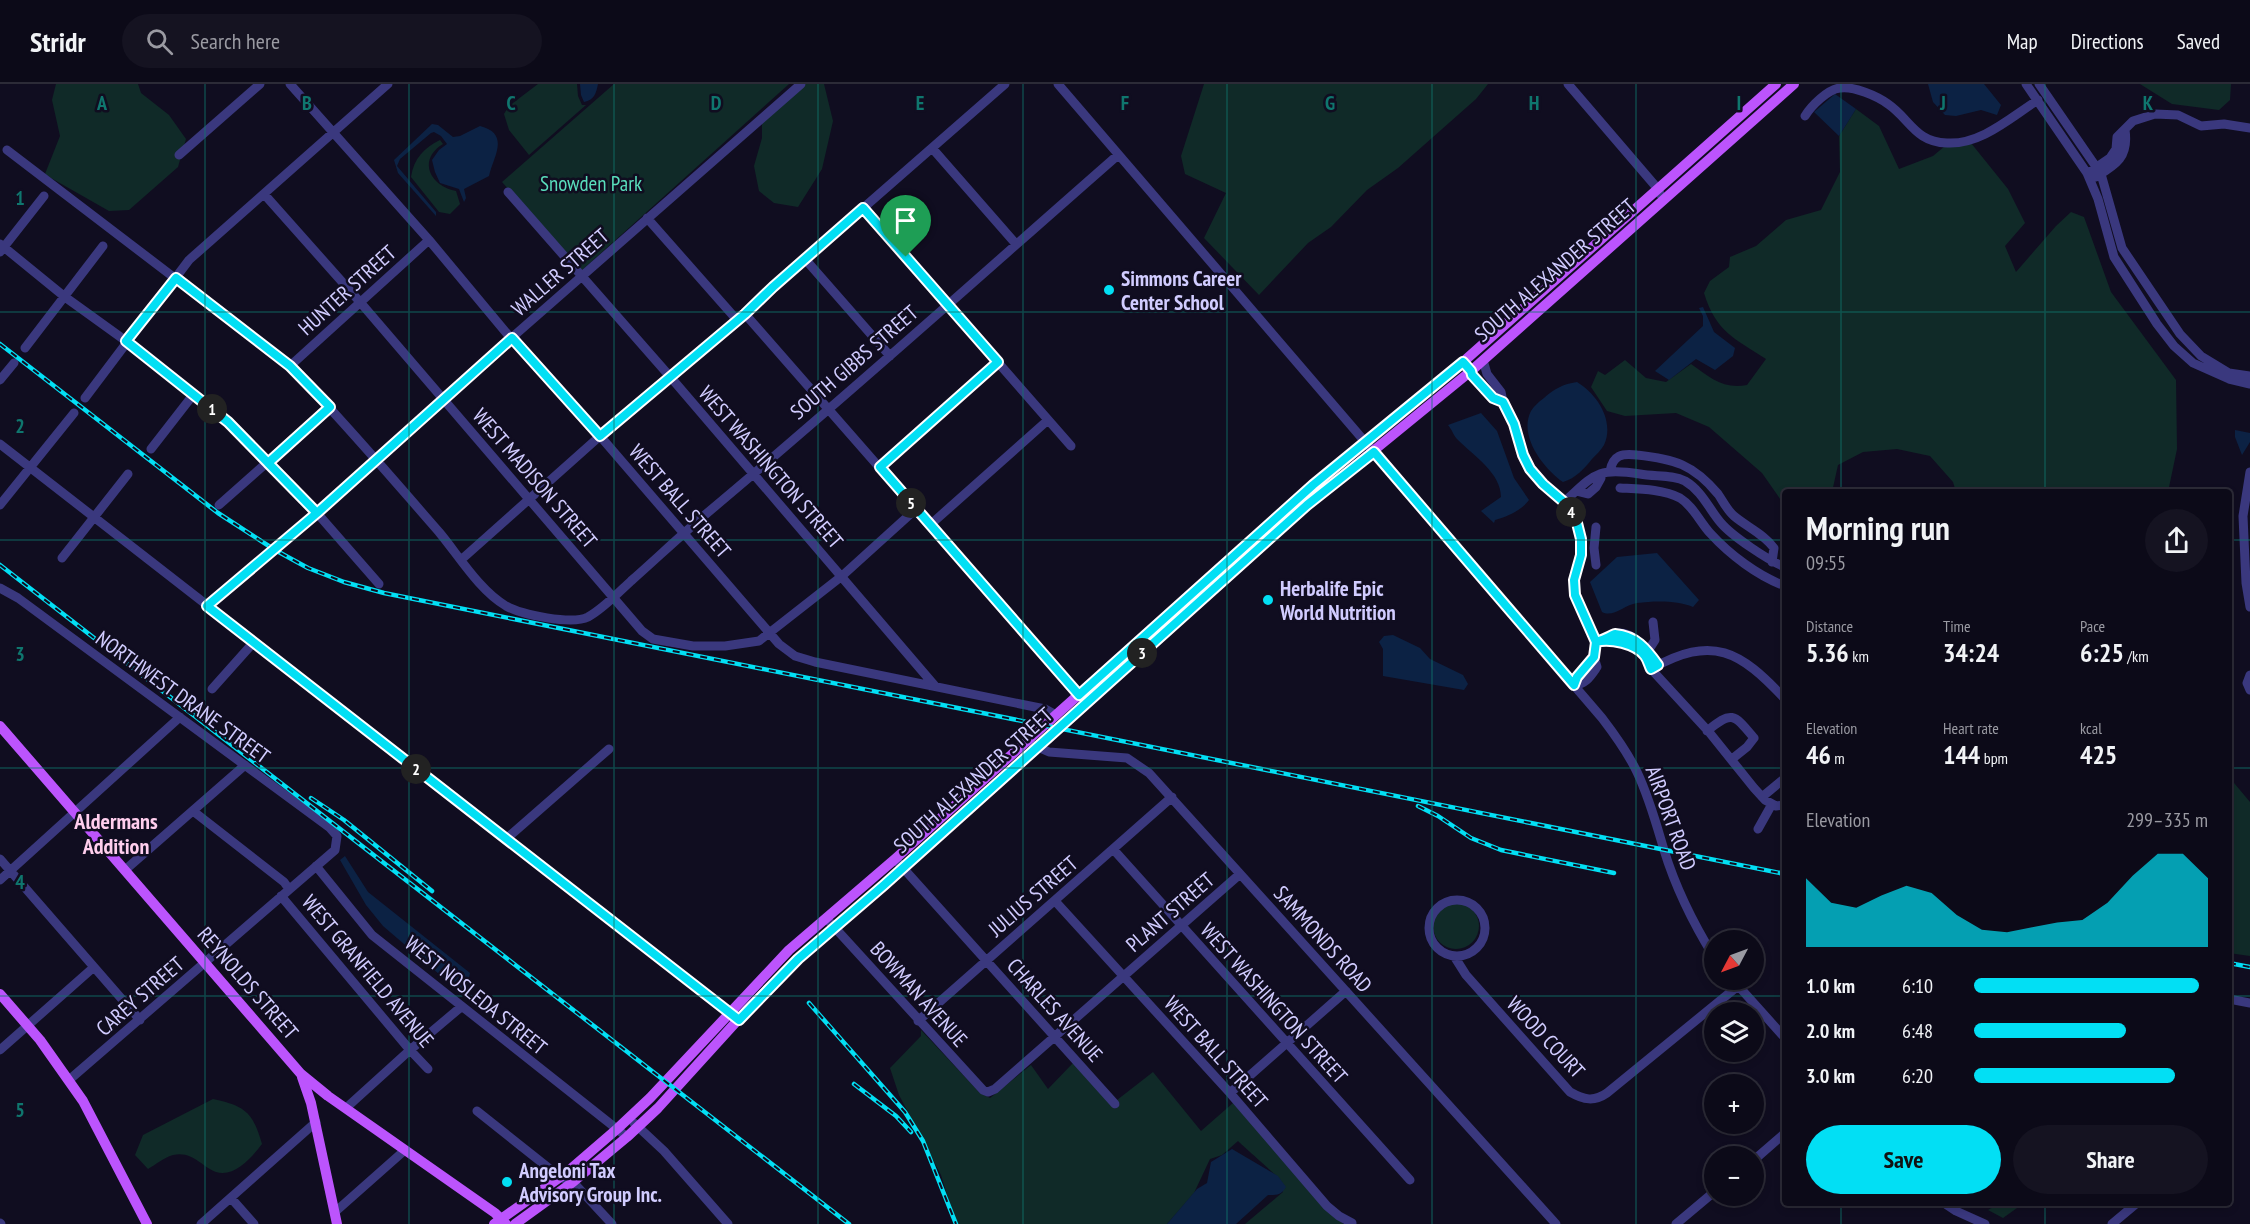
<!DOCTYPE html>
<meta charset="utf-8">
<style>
body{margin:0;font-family:"PT Sans Narrow",sans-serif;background:#151321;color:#f1f3f6;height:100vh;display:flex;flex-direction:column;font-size:22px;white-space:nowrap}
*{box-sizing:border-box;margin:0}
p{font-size:20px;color:#9a9aa2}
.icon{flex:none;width:33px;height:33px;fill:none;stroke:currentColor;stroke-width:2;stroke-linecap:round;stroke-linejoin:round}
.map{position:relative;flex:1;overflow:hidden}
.side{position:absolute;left:1782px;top:405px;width:450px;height:717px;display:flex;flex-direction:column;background:#0c0a18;border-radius:6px;box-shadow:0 3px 9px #0003,0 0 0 2px #2c2b37}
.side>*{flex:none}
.needle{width:39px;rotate:229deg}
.controls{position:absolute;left:1704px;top:846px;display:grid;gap:12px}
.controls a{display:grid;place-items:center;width:60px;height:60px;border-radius:50%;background:#0c0a18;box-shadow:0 3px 9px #0003,0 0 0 2px #2c2b37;font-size:30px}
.pin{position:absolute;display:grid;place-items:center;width:51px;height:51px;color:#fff;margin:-62px -26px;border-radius:50% 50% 50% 0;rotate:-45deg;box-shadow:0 0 6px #0007}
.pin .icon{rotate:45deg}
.km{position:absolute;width:30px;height:30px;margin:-15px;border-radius:50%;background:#222;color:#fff;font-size:16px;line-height:30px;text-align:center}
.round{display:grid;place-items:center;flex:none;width:63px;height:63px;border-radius:32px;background:#151321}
.head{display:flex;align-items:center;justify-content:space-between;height:102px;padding:0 24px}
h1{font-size:33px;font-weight:700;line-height:45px}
.stats{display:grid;grid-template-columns:repeat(3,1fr);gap:9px;height:102px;padding:6px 24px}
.stats div{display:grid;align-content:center}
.stats b{font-size:26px;font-weight:700}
.stats small{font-size:16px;font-weight:400}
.stats p{font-size:16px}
.chart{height:168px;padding:12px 24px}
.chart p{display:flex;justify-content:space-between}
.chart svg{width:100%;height:108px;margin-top:6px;fill:#02dff4;opacity:.7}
.primary-button{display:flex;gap:12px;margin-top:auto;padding:12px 24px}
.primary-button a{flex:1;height:69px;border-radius:36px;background:#02dff4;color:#111;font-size:24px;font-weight:700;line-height:69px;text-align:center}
.primary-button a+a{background:#151321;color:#f1f3f6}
ul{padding:0 24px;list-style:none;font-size:20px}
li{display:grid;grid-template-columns:96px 72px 1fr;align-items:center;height:45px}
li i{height:15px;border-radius:8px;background:#02dff4}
header{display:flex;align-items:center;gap:36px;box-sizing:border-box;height:84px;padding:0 30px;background:#0c0a18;border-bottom:2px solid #2c2b37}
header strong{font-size:28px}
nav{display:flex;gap:33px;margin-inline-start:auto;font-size:21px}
.search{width:420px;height:54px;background:#151321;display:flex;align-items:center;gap:15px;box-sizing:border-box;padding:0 21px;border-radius:33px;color:#9a9aa2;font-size:22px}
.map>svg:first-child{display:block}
</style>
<header>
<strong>Stridr</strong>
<div class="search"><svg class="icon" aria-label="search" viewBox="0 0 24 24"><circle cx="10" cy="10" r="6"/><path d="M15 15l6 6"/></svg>Search here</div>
<nav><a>Map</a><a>Directions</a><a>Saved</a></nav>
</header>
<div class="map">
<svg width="2250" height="1140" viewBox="0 0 2250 1140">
<rect width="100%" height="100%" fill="#100d20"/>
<path fill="#102a28" d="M56,0H138L141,9L169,31L186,55L178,83L129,126L109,127L51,94L45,90L60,52L52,16Z
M538,0H577L578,12L582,21H586L529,71L509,46L504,30L509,22Z
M614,0H789L581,187L502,98Z
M806,0H824L833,37L822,85L798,123L774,119L759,107L754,82L762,54V38Z
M1204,0H1488L1476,15L1398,84L1367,106L1331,143L1308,159L1259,211L1204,154L1226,109L1185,90L1181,72Z
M2140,0H2231L2230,16L2219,26L2172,20Z
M1856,25L1879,42L1899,85L1933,72L1945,62L1971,59L2008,105L2025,139L2005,162L2016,188L2056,142L2071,128L2084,133L2111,208L2176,296L2177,365L2168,408H1956L1953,398L1930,372L1897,365L1863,368L1838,381L1832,408H1785V422L1762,389L1709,343L1676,329L1625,332L1607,327L1591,303L1598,287L1605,291L1625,276L1646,294L1666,298L1691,280C1709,293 1724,306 1747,301L1766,275C1734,254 1716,248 1704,209L1710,197L1729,183L1730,173L1756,162L1786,136L1821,126L1840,88L1839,52Z
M440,56L443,60C417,76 430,102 456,107L460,120L450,130L439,128L411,93C414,74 424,64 440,56Z
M2229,693L2250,718V872L2229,869Z
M1433 842a23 23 0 1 1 46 0a23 23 0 1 1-46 0Z
M921,946L980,1009L990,1014L1031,981L1048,1005L1073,979L1115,1025L1120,1020L1117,1016L1153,988L1201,1047L1233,1019L1337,1135L1344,1140H1245L1283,1108C1283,1106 1282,1100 1282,1098C1281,1095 1244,1063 1238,1057L1222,1071L1210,1075L1194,1109L1167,1140H956L941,1091L899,1011L890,984L921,952Z
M213,1015C245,1022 253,1028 262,1060C252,1073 234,1094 216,1088C201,1083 194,1067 173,1071C165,1073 155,1081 148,1085L135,1071L143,1051Z
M2000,1119H2024L2003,1134L1988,1126Z"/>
<path fill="#0c2244" d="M580,0H598C596,10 594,16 584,18L581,11Z
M1928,0H1984L2001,21L1997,31L1981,26L1956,32L1945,31L1933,18Z
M1835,10L1856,25L1839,52L1814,28Z
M432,40L438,41L453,53L460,52L480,42C511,50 493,73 489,92L464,105L466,114L464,118L459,105L440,99L435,88L432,76L439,66L447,60L441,52L434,48L431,49L400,75L397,82L436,128V132L398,89L394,76Z
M1703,223L1714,248L1735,264L1733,272L1715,286L1696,275L1669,296L1655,287L1703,242V232L1699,224Z
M1577,298C1597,310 1615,337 1604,361C1601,366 1596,371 1592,375C1584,385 1576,394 1563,398C1544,385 1518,352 1531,327C1534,322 1540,317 1544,314C1554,305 1563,300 1577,298Z
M1481,329L1497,347L1514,394L1529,416C1522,426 1507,433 1495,436L1494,439L1481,427L1501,413C1501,389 1474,372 1458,356C1453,351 1453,347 1448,341Z
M2235,346L2250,349V358L2242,371L2235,353Z
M1657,469L1699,516L1693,523C1677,516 1654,517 1637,519C1624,521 1613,534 1602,528L1590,498L1617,473Z
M1393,551L1420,564L1430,575L1463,591L1468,600L1464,606L1383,592V565L1379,558L1384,552Z
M345,772L368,808L470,889L466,907L453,902L383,842L366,821L340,776Z
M1232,1065L1278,1092L1286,1103C1281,1111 1278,1111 1268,1111L1236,1140H1167L1197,1105L1207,1099L1211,1078Z"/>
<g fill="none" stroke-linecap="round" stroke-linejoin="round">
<path stroke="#3a387e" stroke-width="9" d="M290,0L429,156L509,252L600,352L779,560L795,572L815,578L1035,623L1045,625L1056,631
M1058,0L1602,634C1615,651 1628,669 1637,688C1649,713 1656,739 1664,766C1676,805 1693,839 1714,873
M1568,0L1658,105L1660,110
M2026,0L2087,89L2098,115L2114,173L2157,240L2174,262L2193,279L2229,295L2250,300
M2039,0L2101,90L2122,164L2180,250L2201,272L2229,289L2250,292
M1805,32C1811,22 1828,5 1840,4C1854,2 1877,12 1888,20C1910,35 1915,58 1947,59C1981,61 2011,33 2038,16
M932,64L1016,160
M7,66L290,282C342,335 390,392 439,448C459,472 479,506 506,522C522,531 572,541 588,533C603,525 618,509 631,497C656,475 680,452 706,430C846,313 981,191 1118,71
M179,71L260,0
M2091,87L2110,74L2116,65L2117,53L2133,37L2155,30L2178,31L2201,42L2224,40L2250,44
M2096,93C2116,81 2129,73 2125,46
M508,108L673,296L935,602
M264,110L360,218L642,547L653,555L693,562H725L759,557L842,492L916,425
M863,124L1071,362
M647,134L737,236
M0,160L65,213L126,257L228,338L317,429L379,500
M0,168L44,112
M805,175L890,272
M745,230L1083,616
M25,264L103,162
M1483,276L1487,290L1501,308L1503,318L1514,340L1523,371L1530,385L1543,400L1564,418L1576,435L1581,455V471L1574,496L1575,511L1596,558L1594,573
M290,282L429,156
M1467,283L1472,291L1493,314L1503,318
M0,296L14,279
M85,314L189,176L388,0
M0,360L735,932
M151,365L193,311
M880,383L998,278
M1610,387C1613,371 1622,369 1637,371C1674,375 1693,380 1718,410C1723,417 1727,426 1734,432C1747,443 1764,450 1774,464L1772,478
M2250,388L2243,432L2246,499L2250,523
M1620,404C1639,405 1663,405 1680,414C1693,422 1700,438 1710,449C1730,471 1758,492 1785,502
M1576,407L1588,410L1596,403L1601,394
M1891,408H1892
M1564,418C1595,390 1597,383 1640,390C1655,393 1672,390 1685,397C1702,407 1709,425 1721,439C1732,452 1769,477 1785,483
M0,421L74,329
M219,421L330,323
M930,441L1048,336
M1596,443L1594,464L1596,481
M62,474L128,390
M462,475L600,352L745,230L805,175L1005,0
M0,504L18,514L330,744L337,752L335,766L69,996
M207,522L377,377L508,257L801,0
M1607,555L1629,562L1644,570L1651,585L1709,648L1754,704L1765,716L1776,722L1785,721
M1604,556C1607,555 1609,552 1612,551C1628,543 1646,563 1653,574
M1648,567L1655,556L1653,538
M1594,573L1597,583C1590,593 1586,600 1574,601L1577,593Z
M1651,585C1713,550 1740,567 1785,615
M2250,591L2247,599L2250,606
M212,605L253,559
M1707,647C1732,626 1734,630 1754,654L1747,663L1732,675
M1033,661L1049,668L1127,674L1149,689L1556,1140
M1762,713L1785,694
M193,727L284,798L289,805
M1758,745L1772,720
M506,755L609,665
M1113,765L1410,1096
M0,775L140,936
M895,775L1115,1020
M316,782L372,851L627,1053
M125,786L245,681
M0,796L180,633
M281,812L410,966L428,985
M1429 844a28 28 0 1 1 56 0a28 28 0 1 1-56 0Z
M1055,817L1230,1009L1327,1122L1339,1132L1352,1139
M826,834L983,1006L988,1008L995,1005L1240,790
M1454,872L1466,891L1570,1008C1584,1016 1594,1018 1607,1009L1738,902
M1733,896L1785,954
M2229,915L2250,919
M918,937L1172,713
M0,966L94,883
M1230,1009L1346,907
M346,1024L410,966L461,923
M477,1027L560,1093L573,1098L612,1140
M634,1039L664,1067L728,1140
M1754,1076L1785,1049
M231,1114L254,1140
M1944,1119L1956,1127L1985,1140
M335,1128L405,1066
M0,1139L1,1140
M201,1140L316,1038
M1676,1140L1714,1108
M2112,1140L2137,1119"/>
<path stroke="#bc54fd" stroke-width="10" d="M0,642L301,990L328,1012L495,1129L506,1140
M0,910L40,956L83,1017L147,1140
M302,993L311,1019L337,1140
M494,1140L566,1089L617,1045L650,1014L789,866L895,775L1313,401L1463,278L1776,0
M515,1140L573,1098L627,1053L658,1024L746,927L798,875L884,801L1307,421L1471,287L1794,0"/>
<defs>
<path id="rail" d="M0,260L218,429L275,466L308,484L344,498L384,509L1785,790
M0,481L849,1140
M311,714L344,736L432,807
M1418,722L1438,732L1471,754L1501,766L1614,789
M2229,879L2250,883
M809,919L905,1028L923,1057L956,1140
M854,1000L896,1032L911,1048"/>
</defs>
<use href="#rail" stroke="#02dff4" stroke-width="4.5"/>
<use href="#rail" stroke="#100d20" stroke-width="2" stroke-dasharray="7" stroke-linecap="butt"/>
</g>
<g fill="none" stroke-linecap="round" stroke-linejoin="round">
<defs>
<path id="route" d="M906,173L863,124L773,203L745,230L600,352L512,254L317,429L228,338L126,257L176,194L290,282L330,323L268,379L317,429L207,522L739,936L798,875L884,801L1307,421L1374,368L1574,601L1577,593L1594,573L1596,558C1610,554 1636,560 1645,572C1648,576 1649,581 1651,585L1658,581C1646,564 1636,552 1615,550C1608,553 1604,556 1596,558L1575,511L1574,496L1581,471V455L1576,435L1564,418L1543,400L1530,385L1523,371L1514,340L1503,318L1493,314L1472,291L1471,287L1463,278L1313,401L1079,611L880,383L998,278L906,173"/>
</defs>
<use href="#route" stroke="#fff" stroke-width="12"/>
<use href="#route" stroke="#02dff4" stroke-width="8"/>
</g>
<path fill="none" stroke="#0f766e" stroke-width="1.5" stroke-opacity="0.55" d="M205,0V1140M409,0V1140M614,0V1140M818,0V1140M1023,0V1140M1227,0V1140M1432,0V1140M1636,0V1140M1841,0V408M2045,0V408M0,228H2250M0,456H1785M2229,456H2250M0,684H1785M2229,684H2250M0,912H1785M2229,912H2250M1841,1119V1140M2045,1119V1140"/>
<g fill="#02dff4" stroke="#100d20" stroke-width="2">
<circle cx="1109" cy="206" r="6"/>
<circle cx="1268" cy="516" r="6"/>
<circle cx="507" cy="1098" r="6"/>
</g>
<g text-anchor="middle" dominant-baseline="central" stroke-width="5" stroke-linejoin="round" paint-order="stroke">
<g font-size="21" fill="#59ddbb" stroke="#100d20">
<text x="591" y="99">Snowden Park</text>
</g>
<g font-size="21" fill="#d1ccff" stroke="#100d20">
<text transform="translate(1555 186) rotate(-41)">SOUTH ALEXANDER STREET</text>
<text transform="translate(560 188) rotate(-41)">WALLER STREET</text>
<text transform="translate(347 206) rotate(-42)">HUNTER STREET</text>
<text transform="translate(854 278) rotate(-41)">SOUTH GIBBS STREET</text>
<text transform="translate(771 383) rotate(49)">WEST WASHINGTON STREET</text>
<text transform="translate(535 394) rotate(49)">WEST MADISON STREET</text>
<text transform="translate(680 417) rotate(49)">WEST BALL STREET</text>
<text transform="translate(183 613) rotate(36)">NORTHWEST DRANE STREET</text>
<text transform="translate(973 696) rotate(-42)">SOUTH ALEXANDER STREET</text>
<text transform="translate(1671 734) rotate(70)">AIRPORT ROAD</text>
<text transform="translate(1033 812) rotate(-41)">JULIUS STREET</text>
<text transform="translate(1170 828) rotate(-41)">PLANT STREET</text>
<text transform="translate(1323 855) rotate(48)">SAMMONDS ROAD</text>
<text transform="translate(368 887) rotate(50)">WEST GRANFIELD AVENUE</text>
<text transform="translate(248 899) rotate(49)">REYNOLDS STREET</text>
<text transform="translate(919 910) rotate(48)">BOWMAN AVENUE</text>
<text transform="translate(476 911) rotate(39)">WEST NOSLEDA STREET</text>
<text transform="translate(140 912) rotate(-41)">CAREY STREET</text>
<text transform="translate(1274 919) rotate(48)">WEST WASHINGTON STREET</text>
<text transform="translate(1055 926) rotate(48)">CHARLES AVENUE</text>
<text transform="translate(1546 953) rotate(47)">WOOD COURT</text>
<text transform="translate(1216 968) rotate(48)">WEST BALL STREET</text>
</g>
<g font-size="21" font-weight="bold" fill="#d1ccff" stroke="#100d20" text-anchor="start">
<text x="1121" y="194">Simmons Career<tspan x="1121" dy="24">Center School</tspan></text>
<text x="1280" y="504">Herbalife Epic<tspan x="1280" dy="24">World Nutrition</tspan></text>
<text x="519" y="1086">Angeloni Tax<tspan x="519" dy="24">Advisory Group Inc.</tspan></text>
</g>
<g font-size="22" font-weight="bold" fill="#ffceed" stroke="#100d20">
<text x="116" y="737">Aldermans<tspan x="116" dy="25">Addition</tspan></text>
</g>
</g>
<g font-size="20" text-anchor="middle" font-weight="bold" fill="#0f766e" stroke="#100d20" stroke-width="5" stroke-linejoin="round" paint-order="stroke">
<text x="102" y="26">A</text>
<text x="307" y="26">B</text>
<text x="511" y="26">C</text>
<text x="716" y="26">D</text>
<text x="920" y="26">E</text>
<text x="1125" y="26">F</text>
<text x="1330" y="26">G</text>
<text x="1534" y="26">H</text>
<text x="1739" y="26">I</text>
<text x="1943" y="26">J</text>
<text x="2148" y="26">K</text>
<text x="20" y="121">1</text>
<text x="20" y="349">2</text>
<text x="20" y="577">3</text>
<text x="20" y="805">4</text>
<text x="20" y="1033">5</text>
</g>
</svg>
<div class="controls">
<a><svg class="needle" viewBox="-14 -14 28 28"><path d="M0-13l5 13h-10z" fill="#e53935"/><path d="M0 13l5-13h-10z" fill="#9a9aa2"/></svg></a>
<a><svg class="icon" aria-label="layers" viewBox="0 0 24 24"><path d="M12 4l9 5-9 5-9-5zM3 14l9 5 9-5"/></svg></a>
<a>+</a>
<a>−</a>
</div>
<div class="pin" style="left:906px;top:173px;background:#1e9e55"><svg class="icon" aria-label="arrive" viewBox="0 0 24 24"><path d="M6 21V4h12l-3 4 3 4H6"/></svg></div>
<b class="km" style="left:212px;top:325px">1</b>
<b class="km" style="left:416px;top:685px">2</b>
<b class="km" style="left:1142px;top:569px">3</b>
<b class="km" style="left:1571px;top:428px">4</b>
<b class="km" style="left:911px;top:419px">5</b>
<section class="side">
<div class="head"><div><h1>Morning run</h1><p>09:55</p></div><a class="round"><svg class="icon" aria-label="share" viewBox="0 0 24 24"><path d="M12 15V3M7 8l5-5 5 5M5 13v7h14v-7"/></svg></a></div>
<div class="stats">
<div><p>Distance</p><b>5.36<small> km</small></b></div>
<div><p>Time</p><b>34:24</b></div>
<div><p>Pace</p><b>6:25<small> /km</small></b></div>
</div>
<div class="stats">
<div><p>Elevation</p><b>46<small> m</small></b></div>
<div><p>Heart rate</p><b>144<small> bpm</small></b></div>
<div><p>kcal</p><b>425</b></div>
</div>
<div class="chart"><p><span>Elevation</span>299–335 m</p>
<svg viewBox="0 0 160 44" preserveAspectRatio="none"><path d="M0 44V16L10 26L20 28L30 23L40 19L50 22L60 31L70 37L80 38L90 36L100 34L110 33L120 26L130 15L140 6L150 6L160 16V44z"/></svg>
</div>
<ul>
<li><b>1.0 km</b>6:10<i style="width:96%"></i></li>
<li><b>2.0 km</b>6:48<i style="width:65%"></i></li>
<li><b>3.0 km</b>6:20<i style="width:86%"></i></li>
</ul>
<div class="primary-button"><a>Save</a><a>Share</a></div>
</section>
</div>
